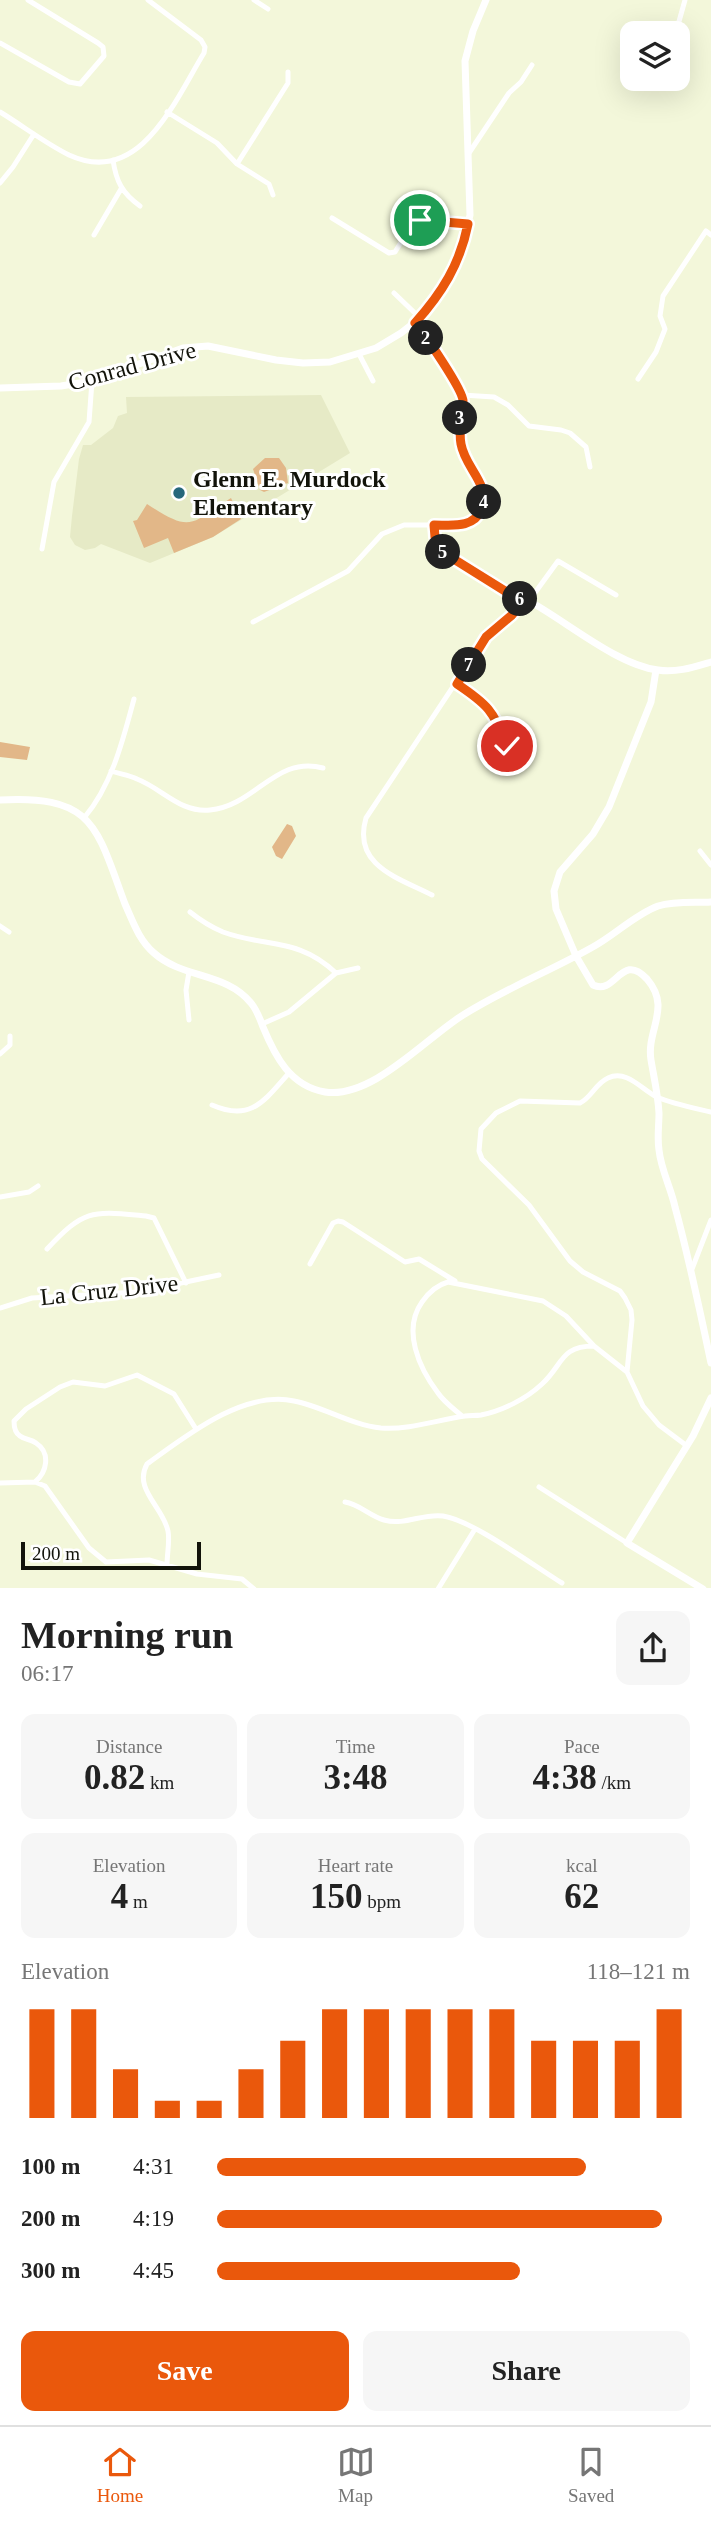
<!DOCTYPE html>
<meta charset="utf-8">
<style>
body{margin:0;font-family:"Times New Roman",serif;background:#f6f6f6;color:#222;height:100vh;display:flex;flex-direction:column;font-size:26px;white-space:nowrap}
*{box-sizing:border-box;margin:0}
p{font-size:23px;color:#767676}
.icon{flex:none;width:38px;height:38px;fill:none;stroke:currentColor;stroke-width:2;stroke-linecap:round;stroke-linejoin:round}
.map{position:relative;height:1588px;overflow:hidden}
.drawer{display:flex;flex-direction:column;background:#fff;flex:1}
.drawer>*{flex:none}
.fabs{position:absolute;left:620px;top:21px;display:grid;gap:14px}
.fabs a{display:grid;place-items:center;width:70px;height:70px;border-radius:14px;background:#fff;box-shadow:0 7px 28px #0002;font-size:35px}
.scale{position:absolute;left:21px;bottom:18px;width:180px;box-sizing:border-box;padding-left:7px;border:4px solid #12130a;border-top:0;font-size:19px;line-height:24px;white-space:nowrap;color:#12130a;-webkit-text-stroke:5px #fff;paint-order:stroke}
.pin{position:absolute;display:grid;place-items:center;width:60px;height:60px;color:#fff;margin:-30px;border:4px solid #fff;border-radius:50%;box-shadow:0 2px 7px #0007}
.km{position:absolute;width:35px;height:35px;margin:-18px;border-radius:50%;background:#222;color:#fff;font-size:19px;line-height:35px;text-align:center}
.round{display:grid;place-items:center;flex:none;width:74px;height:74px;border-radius:14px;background:#f6f6f6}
.head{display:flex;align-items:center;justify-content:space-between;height:119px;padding:0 21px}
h1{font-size:38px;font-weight:700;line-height:52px}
.figures{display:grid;grid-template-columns:repeat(3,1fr);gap:10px;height:119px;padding:7px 21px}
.figures div{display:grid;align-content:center;border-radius:14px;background:#f6f6f6;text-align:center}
.figures b{font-size:35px;font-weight:700}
.figures small{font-size:19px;font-weight:400}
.figures p{font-size:19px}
.chart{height:196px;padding:14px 21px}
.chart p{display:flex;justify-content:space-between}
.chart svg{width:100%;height:126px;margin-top:7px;stroke:#ea580c;stroke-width:6}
.cta{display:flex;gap:14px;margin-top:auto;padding:14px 21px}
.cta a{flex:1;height:80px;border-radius:14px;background:#ea580c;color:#fff;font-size:28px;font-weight:700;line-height:80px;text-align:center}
.cta a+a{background:#f6f6f6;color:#222}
ul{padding:0 21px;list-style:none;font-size:23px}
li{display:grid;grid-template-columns:112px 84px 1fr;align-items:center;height:52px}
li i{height:18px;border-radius:9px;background:#ea580c}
.menu{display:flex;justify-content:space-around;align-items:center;height:98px;border-top:2px solid #e0e0e0;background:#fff;font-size:19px;color:#767676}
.menu a{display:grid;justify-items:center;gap:4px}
.menu .current{color:#ea580c}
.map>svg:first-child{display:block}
</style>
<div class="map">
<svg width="711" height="1589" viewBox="0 0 711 1589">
<rect width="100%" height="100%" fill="#f3f7da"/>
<path fill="#e6eac6" d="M321,395L350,453L213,537L150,563L101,544L95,548L85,550L75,545L70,537L72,516L79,459L83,445H91L113,428L118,416L127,413L126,397Z"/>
<path fill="#e2b788" d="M265,458H279L286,468L288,483L264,492L260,490L253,469Z
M231,498L241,519L213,537L174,553L168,538L144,548L133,521L137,520L147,504C192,533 189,525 231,498Z
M0,742L30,747L27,760L0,757Z
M287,824L292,826L296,836L282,859L276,856L272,847Z"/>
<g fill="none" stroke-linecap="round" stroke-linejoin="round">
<path stroke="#fff" stroke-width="5" d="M254,0L268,9
M668,33L678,25L685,0
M0,43L69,82L80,84L104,56L103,47L98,43L28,0
M0,112C23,126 45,143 69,155C140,188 175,100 204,53L205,47L201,40L148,0
M167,112L217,143L237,164L269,184L273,195
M469,153L509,93L521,82L532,65
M113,160C116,181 122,193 140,206
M237,164L288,83V72
M0,183L13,167L34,134
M332,218L389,253L395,252L411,226L420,220L468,224
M94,235L121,189
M394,293L419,317
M359,354L373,381
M638,379L656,352L665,329L660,316L663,296L706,231L711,235
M462,395L494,397L508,405L529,426L561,430L570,433L586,447L590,467
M42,549L54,482L89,422L92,381
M529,601L558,561L616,595
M253,622L348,571L382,534L404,525H434
M457,683C485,703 511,723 505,761
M111,771C120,774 129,775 137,779C163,789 180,813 210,810C255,806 276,755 323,768
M84,818C112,785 123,740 134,699
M700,851L711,865
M432,895C399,878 352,866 366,818L486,637L512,615L524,600
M190,912C200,920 211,927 223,932C267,948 298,937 336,973
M0,926L9,932
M189,972L186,990L189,1020
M262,1024L289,1012L336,973L358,968
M0,1054L10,1045V1036
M212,1105C251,1122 264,1101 289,1073
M0,1197L29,1192L38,1186
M47,1249C85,1208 93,1211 146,1216L154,1218L186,1283
M310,1264L333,1223L338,1221L343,1222L405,1262L419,1259L455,1281
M692,1269L711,1220
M0,1308L32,1298L138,1292L219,1275
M627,1372L632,1320L631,1310L625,1298L620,1291L583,1272L570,1261L529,1205L482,1159L479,1151L481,1129L496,1113L520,1101L580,1103C591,1098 596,1083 608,1078C627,1069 642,1090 657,1097C673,1104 694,1108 711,1112
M462,1416C454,1409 444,1402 438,1393C419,1368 402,1330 422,1302C429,1292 437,1285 448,1282L543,1301L566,1316L594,1346L627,1372L643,1406L659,1425L687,1446
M35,1482C47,1472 51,1453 36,1443C31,1439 25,1440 20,1436C15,1433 14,1427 14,1421L26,1409L60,1387L73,1382L105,1386L137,1375L174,1394L196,1429
M0,1483L35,1482L45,1486L89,1548L106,1562L149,1560L197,1574L242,1579L254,1589
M539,1487L627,1543
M345,1502C359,1504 370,1516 384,1520C405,1526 423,1513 443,1516C472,1520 534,1566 562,1583
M167,1565C167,1554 170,1541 168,1531C163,1507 133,1489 147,1464C186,1436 243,1390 294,1401C324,1407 351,1425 381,1428C409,1430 437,1420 465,1416C470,1415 475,1416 481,1415C502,1411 526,1399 542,1384C563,1365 560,1346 594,1346
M438,1589L475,1529"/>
<path stroke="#fff" stroke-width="7" d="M415,322C424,333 463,390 463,401C463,416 458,428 461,444C464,461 476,472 482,488C485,494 484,502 482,509C473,529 452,525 434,525L435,537L440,548L513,596L529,601C566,621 617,665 658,670C676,673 694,667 711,662
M0,388L61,386L92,381L183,348L208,346L276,360L303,363L330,362L376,348L401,333L415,322L443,290L457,263L464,241L470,215L465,61L473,31L486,0
M656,670L651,702L609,807L593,834L560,872L554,891L556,909L576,956L593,985C616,996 621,951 647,979C672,1008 646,1030 651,1060C654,1078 658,1095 659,1113C659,1126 657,1138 659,1150C661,1170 671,1188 675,1207C689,1258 700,1311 711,1363
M0,800C94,795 96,826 125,904C133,922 139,940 154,953C183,979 226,972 251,1003C257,1010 260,1019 263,1027C275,1056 290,1086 325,1092C371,1099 423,1041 460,1017C502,990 548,972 591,948C614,936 634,915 658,906C675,901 694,903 711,902
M703,1589L627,1543L693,1436L711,1398"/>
</g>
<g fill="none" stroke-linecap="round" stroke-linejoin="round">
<defs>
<path id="route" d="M420,220L468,224C460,264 442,293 415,323C424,333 463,390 463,401C463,416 458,428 461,444C464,461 476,472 482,488C485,494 484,502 482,509C473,529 452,525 434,525L435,537L444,553L513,596L524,600L512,615L486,637L457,684C487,704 494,711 507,746"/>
</defs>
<use href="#route" stroke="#fff" stroke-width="14"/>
<use href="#route" stroke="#ea580c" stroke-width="9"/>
</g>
<circle fill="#26677b" stroke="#fff" stroke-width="2.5" cx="179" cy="493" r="7"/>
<g text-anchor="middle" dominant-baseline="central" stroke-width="6" stroke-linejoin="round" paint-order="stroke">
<g font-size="24" fill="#12130a" stroke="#fff">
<text transform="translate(132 366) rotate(-15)">Conrad Drive</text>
<text transform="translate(109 1290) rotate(-6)">La Cruz Drive</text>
</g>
<g font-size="24" font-weight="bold" fill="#12130a" stroke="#fff" text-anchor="start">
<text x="193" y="479">Glenn E. Murdock<tspan x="193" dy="28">Elementary</tspan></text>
</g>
</g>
</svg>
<div class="fabs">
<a><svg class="icon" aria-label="layers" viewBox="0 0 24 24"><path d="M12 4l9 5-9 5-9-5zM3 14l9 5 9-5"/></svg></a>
</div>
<div class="scale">200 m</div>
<div class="pin" style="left:420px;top:220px;background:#1e9e55"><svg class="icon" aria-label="arrive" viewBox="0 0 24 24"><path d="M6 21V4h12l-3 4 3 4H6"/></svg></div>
<div class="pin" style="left:507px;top:746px;background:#d93025"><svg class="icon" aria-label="check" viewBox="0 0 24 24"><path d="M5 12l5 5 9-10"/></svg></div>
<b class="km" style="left:426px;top:338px">2</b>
<b class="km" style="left:460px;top:418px">3</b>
<b class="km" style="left:484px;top:502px">4</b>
<b class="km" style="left:443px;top:552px">5</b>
<b class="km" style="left:520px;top:599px">6</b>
<b class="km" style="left:469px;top:665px">7</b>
</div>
<section class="drawer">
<div class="head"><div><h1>Morning run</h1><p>06:17</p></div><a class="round"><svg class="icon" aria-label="share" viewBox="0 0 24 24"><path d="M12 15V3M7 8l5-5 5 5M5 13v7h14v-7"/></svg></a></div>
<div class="figures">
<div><p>Distance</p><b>0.82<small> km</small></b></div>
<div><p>Time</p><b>3:48</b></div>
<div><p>Pace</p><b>4:38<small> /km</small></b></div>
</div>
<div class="figures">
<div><p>Elevation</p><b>4<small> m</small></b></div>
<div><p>Heart rate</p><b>150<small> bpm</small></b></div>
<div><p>kcal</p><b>62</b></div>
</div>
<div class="chart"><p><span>Elevation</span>118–121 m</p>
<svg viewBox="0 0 160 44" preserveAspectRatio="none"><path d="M5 44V6M15 44V6M25 44V27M35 44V38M45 44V38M55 44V27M65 44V17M75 44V6M85 44V6M95 44V6M105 44V6M115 44V6M125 44V17M135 44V17M145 44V17M155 44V6"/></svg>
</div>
<ul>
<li><b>100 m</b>4:31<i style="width:78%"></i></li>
<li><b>200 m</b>4:19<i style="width:94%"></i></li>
<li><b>300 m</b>4:45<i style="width:64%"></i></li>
</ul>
<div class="cta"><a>Save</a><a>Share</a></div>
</section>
<nav class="menu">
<a class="current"><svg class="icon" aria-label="home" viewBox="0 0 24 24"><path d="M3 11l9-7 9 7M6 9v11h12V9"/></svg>Home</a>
<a><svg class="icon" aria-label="map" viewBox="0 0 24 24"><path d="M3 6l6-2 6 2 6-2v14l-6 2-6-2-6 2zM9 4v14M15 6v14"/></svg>Map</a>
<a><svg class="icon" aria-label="saved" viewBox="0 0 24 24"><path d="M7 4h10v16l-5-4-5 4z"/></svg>Saved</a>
</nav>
